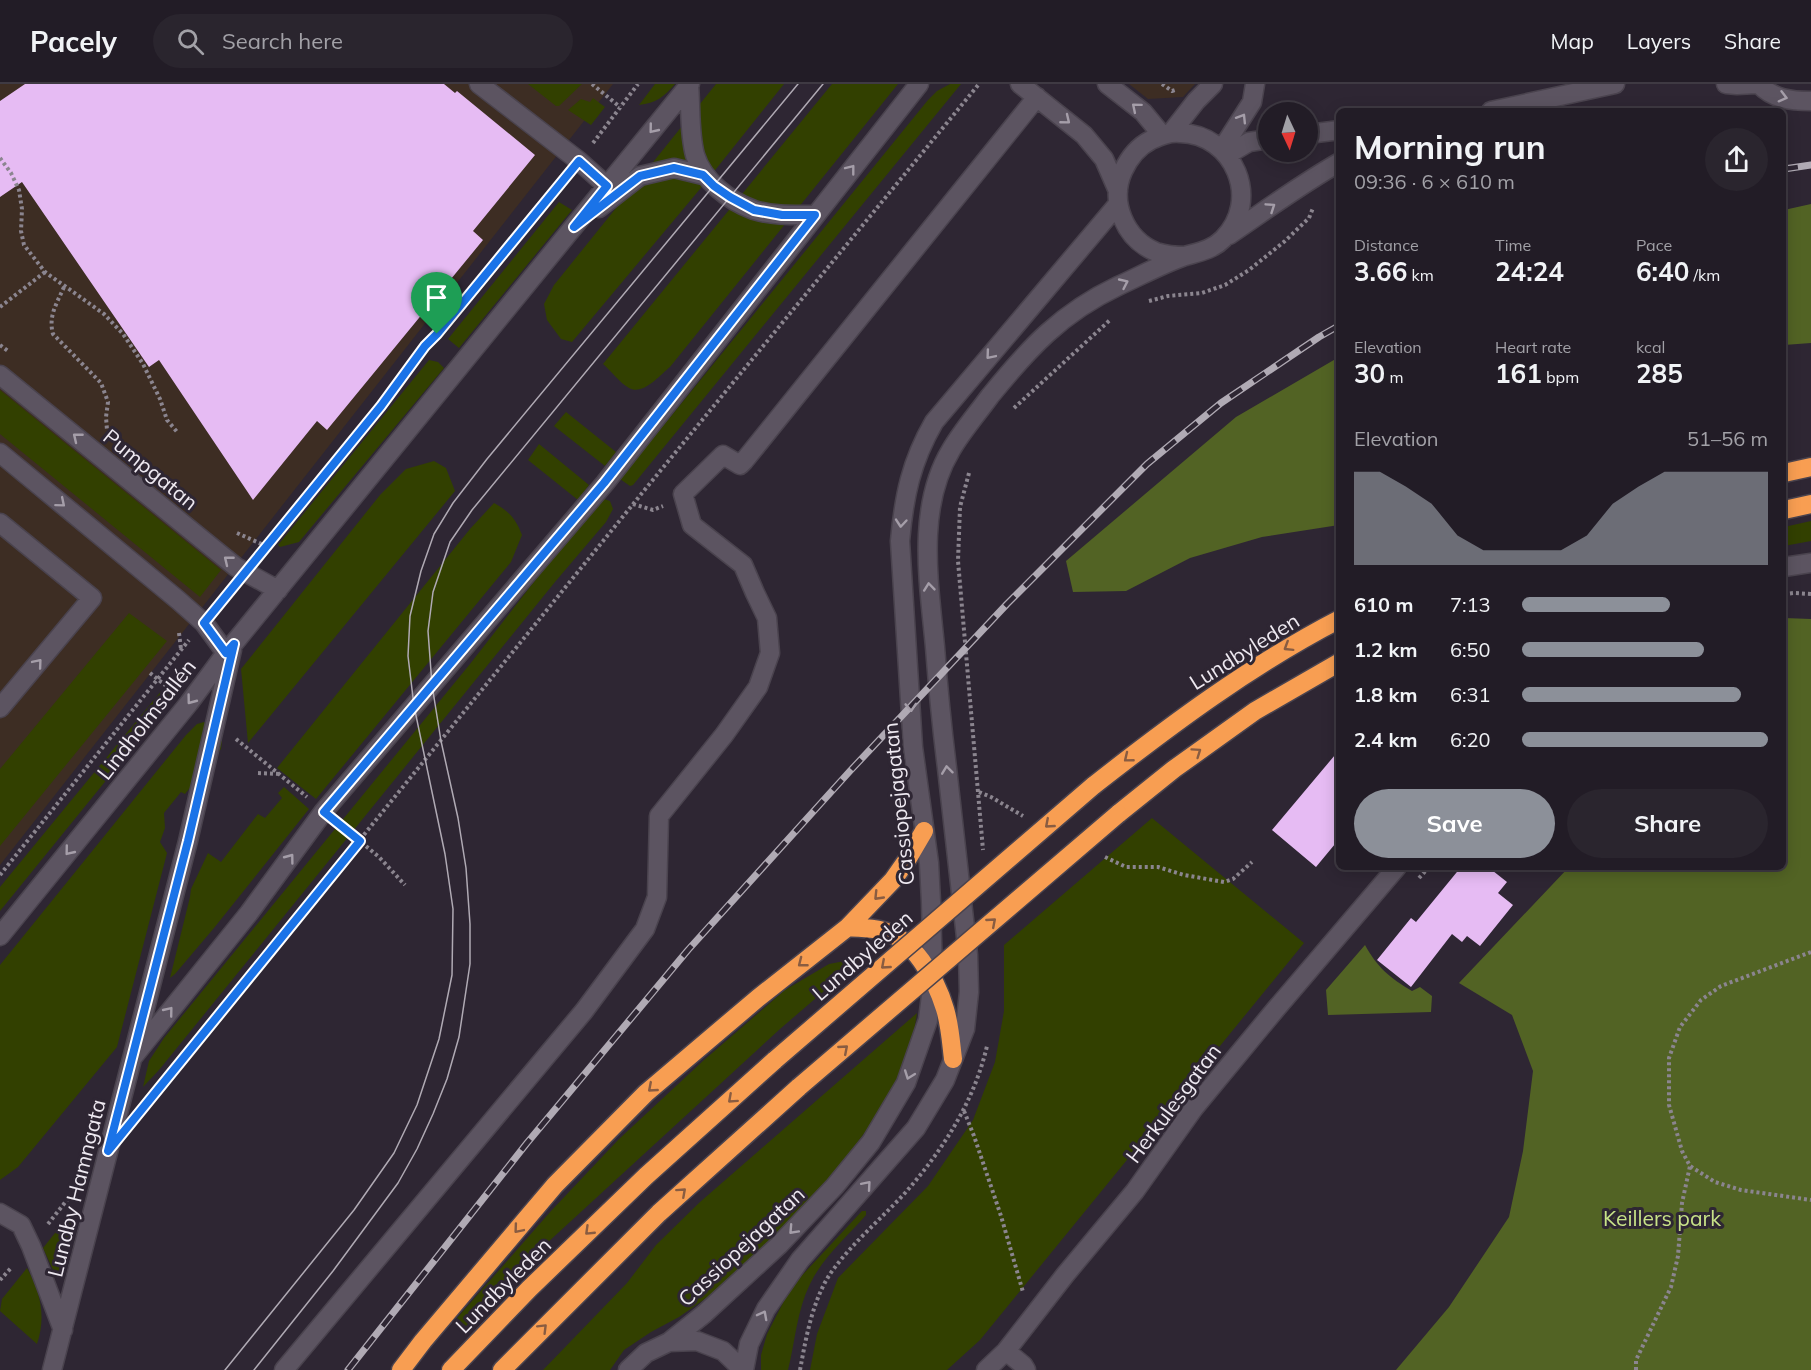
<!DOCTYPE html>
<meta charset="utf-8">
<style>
body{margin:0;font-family:Mulish,sans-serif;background:#2a252e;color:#f1f3f6;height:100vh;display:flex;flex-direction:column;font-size:22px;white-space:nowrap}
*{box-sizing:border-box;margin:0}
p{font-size:20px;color:#a2a1a7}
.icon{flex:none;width:33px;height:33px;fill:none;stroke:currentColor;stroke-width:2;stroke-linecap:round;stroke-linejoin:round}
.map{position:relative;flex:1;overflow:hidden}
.panel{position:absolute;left:1336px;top:24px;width:450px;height:762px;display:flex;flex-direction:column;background:#221c26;border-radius:9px;box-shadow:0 3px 15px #0003,0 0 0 2px #3f3a43}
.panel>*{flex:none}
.needle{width:39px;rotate:176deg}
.controls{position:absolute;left:1258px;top:18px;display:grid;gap:12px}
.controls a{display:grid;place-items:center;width:60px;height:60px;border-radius:50%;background:#221c26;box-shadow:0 3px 15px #0003,0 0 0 2px #3f3a43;font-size:30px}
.pin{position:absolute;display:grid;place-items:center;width:51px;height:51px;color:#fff;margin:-62px -26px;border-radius:50% 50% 50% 0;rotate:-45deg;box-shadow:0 0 6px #0007}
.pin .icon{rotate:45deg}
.round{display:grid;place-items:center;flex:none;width:63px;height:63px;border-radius:32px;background:#2a252e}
.summary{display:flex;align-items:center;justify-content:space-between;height:102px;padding:0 18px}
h1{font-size:33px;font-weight:700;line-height:45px}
.metrics{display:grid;grid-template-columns:repeat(3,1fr);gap:9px;height:102px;padding:6px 18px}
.metrics div{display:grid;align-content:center}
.metrics b{font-size:26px;font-weight:700}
.metrics small{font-size:16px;font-weight:400}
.metrics p{font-size:16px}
.chart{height:168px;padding:12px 18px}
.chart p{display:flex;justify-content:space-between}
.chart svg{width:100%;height:108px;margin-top:6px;fill:#8c9099;opacity:.7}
.action{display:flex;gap:12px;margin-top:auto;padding:12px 18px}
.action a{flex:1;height:69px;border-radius:36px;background:#8c9099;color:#fff;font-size:24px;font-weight:700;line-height:69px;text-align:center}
.action a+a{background:#2a252e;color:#f1f3f6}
ul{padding:0 18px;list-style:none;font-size:20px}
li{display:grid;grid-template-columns:96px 72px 1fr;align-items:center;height:45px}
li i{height:15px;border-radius:8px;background:#8c9099}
header{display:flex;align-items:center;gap:36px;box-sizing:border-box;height:84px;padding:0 30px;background:#221c26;border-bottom:2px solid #3f3a43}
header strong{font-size:28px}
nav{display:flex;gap:33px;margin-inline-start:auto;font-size:21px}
.search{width:420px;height:54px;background:#2a252e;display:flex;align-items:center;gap:15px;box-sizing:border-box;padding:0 21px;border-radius:33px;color:#a2a1a7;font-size:22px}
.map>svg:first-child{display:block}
</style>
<header>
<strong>Pacely</strong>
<div class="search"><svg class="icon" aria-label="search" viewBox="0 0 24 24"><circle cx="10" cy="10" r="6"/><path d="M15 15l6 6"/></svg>Search here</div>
<nav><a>Map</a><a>Layers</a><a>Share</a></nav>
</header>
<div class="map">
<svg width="1811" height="1286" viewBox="0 0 1811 1286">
<rect width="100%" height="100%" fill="#2e2633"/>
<path fill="#3d2d23" d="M0,0H613L0,781Z
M1129,0H1195L1183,13L1148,15Z"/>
<path fill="#324000" d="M528,0H582L559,22H556Z
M655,0H675C664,13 656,19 639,21Z
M716,0H784L700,105L572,258L561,255L547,236L544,220L554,201Z
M832,0H898L670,283C660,291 643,312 629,304C620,299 611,287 603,280Z
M950,0H961L633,401L630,402L620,395L928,16L937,7Z
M593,14L605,23L591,41L568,26L581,15L590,18Z
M559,118L572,126L459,264L448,255Z
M429,276L438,278L444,284L299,458L280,463L278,461Z
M0,306L221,486L200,513L0,350Z
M566,328L616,368L605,382L554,342Z
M539,360L589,401L578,416L528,376Z
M434,377L446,384L455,407L248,659L241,585L380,411L406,385Z
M604,415L610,417L613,425L606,438L555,498L159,986L143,1003L149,977L164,954L470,580L537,494Z
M494,419C509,427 516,435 522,451L511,478L316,715L277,684L470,445Z
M1811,437V457L1784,462V443Z
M129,529L167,557L0,762V685Z
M162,606L173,614L160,633L104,699L0,827V803Z
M204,638L212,644L222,657L221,665L185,710L181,708L164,729L165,744L160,758L167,769L117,963L18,1083L0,1096V881L186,651L197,640Z
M284,703L309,725L214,844L175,890L170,894L190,813L191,805L208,769L221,778L258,730L265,734L282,714L278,709Z
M1152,734L1304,859L980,1256L947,1286H810L817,1250L838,1194L928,1102L973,1036L995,978L1004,927V861Z
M850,876L859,877L780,945L546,1160L466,1242L457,1234L551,1127L619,1055L704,976L785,906L829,880Z
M917,929L913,954L900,990L874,1036L842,1079L814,1111L746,1180L712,1210L679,1233L651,1248L624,1266L610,1286H543L627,1199L656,1161L700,1118Z
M75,1124L76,1125L58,1189L54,1188L43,1164Z
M862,1127H866V1131C847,1153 823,1173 810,1200C797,1226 795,1258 788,1286H761V1271L767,1250L785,1215L794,1200Z
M27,1184C41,1209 46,1233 37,1260L0,1227L2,1215Z"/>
<path fill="#526324" d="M1811,120V259L1784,261V126Z
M1339,273V441L1262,453L1190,474L1126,507L1073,508L1066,477L1236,333Z
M1784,534L1811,535V1286H1396L1449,1223L1509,1133L1523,1067L1533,987L1512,931L1459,899L1569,783H1784Z
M1365,861C1377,883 1390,894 1412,907L1420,903L1432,912L1431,928L1328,931L1326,906Z"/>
<path fill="#e6bbf3" d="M25,0H444L455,9L457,7L535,71L473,147L483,156L327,346L317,337L253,416L159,276L149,283L22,98L0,113V17Z
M1340,665V754L1316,783L1272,746Z
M1461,783H1488L1507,798L1498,809L1513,821L1480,862L1467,852L1462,858L1452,850L1411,903L1377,876L1411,834L1416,838Z"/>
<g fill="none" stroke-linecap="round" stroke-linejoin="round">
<defs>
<path id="minor" d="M479,0L579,77L607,102
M1020,0L1084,51L1104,75L1118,107
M1107,0L1143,28L1162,51
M1726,0L1737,1L1756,0
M1759,0C1773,15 1791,17 1811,17
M689,1C691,24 689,49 695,71C703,97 729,117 754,126C773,132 795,131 815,131
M1491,27L1615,0
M1171,49L1196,17L1213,0
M1308,50L1340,46
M1222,65L1252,18L1255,0
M1227,71L1249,58L1269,55
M599,124L640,92L674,84L703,91
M1229,151C1266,126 1301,100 1340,78
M0,291L236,483L278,506
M0,369L178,516L204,539L226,569
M0,439L92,514L0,624
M1784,483L1811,479
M0,852L189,619L226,569L690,0
M133,973L249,829L324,727L605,399L919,0
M0,1129L21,1141L31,1162L63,1246
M669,1258L704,1230L779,1161L835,1102L871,1058L906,999L928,936L933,895L931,818L929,779L913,663L900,457C904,412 911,378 934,338L1118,120
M1006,1267L1023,1281L1026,1286
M52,1286L188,757L232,566
M284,1286L584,927L645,845L657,813L659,732L724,651L758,603L770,569L767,534L755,509L743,481L692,441L683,410L723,371L740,381L744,377L1037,13
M628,1286L646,1269L669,1258L697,1257L723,1267L743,1286
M744,1286L749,1260L766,1225L800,1176L916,1044L945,996L965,945L969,908L968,871C961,809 954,746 947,684C942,644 938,603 935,563C929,499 916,424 951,366C962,347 977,330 990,312C1029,264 1061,229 1118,202C1140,192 1162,180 1185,172C1199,168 1212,166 1223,155C1262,116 1234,50 1180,49C1169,48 1160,52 1151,56C1137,63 1129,74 1123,87C1109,118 1125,155 1156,168C1166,171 1176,172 1186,172
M986,1286L1006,1267L1065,1191L1135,1107L1194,1024L1275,926L1397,783"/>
<path id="highway" d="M1784,389L1811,383
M1784,426L1811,420
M1093,702C1172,640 1251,581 1340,535
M1118,730L1174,685L1255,627L1340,578
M848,843C858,844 870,844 880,846C913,853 936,895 945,925C950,941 951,959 953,975
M401,1286L423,1257L555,1101L646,1009L758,914L848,843L893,796L907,776L924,747
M451,1286L529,1205L646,1092L775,976
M502,1286L659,1129L799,1003"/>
</defs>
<use href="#minor" stroke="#4a434e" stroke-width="21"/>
<use href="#highway" stroke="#4a434e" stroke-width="21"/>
<path stroke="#8b858f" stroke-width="4" stroke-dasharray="3 3" stroke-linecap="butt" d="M592,0L620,23
M1162,0L1172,7L1175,6
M593,59L638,0
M0,74L11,89L19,106L22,125L21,147L24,161L45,188L104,230L123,250L143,280L160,315L167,336L178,349
M64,203C57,219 48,232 53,250L101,299L108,318L106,333L107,346
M1149,217L1168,212L1202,209L1225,201L1249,186L1285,157L1309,134L1313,124
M0,223L45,188
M0,261L8,267
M1014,324L1110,236
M969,389L960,423L958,477L983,766
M633,420L653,426L663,422
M237,449L266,462
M260,469L381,322L425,262L437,250L564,95
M1784,510L1794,509L1811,510
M219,520L231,505
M179,549L181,565
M150,589L170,605
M236,655L307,713
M258,689L279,690
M979,708L991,713L1023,732
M343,743L379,773L405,801
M1105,773L1126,783H1158L1184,791L1224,798L1233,795L1252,778
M0,791L189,556
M1419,794L1429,783
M1811,868L1721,902L1701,916L1680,943L1669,974V1021L1682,1067L1690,1082L1715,1098L1741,1106L1811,1116
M148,1016L647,403L979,0
M964,1027L974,1052L1001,1132L1023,1208
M48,1140L71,1111
M0,1196L12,1183
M800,1286C806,1254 812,1218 830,1190C851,1160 880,1136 905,1109C943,1066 974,1018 987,962
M1636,1286V1276L1671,1203L1678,1172L1682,1119L1690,1082"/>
<use href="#minor" stroke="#5c5461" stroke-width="18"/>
<use href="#highway" stroke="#f89e52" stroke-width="18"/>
<path stroke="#b0aab4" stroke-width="1.5" d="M225,1286L354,1126L394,1069L417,1021L439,955L452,891L453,825L445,770L414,622L408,572L410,532L421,487L434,450L453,419L487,375L798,0
M254,1286L333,1187L398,1099L417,1065L433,1030L447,995L459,953L470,880V840L466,784L458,734L441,657L432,601L428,547L433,508L450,458L472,426L823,0"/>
<defs>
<path id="rail" d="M1784,85L1811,81
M348,1286L527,1059L688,866L850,687L1007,520L1147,380L1221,319L1319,253L1340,241"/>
</defs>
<use href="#rail" stroke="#b0aab4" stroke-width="7"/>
<use href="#rail" stroke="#2e2633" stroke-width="4.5" stroke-dasharray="14" stroke-linecap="butt"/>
<defs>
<path id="highway-bridge" d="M775,976L1093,702
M799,1003L1118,730"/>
</defs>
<use href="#highway-bridge" stroke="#4a434e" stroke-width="21" stroke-linecap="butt"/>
<use href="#highway-bridge" stroke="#f89e52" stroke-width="18"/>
</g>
<defs><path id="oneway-chevron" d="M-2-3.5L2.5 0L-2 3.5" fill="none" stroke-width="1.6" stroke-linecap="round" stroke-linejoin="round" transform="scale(1.5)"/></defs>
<g stroke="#a59ea9">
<use href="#oneway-chevron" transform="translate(1783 13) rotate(15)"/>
<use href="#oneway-chevron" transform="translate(1136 23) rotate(-140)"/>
<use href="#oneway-chevron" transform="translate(1242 34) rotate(-58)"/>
<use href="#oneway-chevron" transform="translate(1066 36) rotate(39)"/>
<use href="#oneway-chevron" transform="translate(653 45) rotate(129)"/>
<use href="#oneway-chevron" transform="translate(851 85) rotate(-52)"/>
<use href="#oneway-chevron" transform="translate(1271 123) rotate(-34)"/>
<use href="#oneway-chevron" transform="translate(1124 199) rotate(-25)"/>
<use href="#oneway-chevron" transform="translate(990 271) rotate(130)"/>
<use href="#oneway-chevron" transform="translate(77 353) rotate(-141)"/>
<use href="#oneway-chevron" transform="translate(61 419) rotate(40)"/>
<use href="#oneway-chevron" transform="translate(901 439) rotate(95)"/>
<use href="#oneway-chevron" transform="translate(228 476) rotate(-141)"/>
<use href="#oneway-chevron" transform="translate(929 503) rotate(-96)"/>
<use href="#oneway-chevron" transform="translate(38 579) rotate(-50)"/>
<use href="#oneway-chevron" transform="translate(191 616) rotate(127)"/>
<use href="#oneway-chevron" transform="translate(911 623) rotate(86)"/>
<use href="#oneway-chevron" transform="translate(947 686) rotate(-97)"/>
<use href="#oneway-chevron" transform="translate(69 767) rotate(129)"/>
<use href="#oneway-chevron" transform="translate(290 774) rotate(-53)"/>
<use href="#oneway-chevron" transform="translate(169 927) rotate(-51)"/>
<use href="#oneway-chevron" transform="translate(909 991) rotate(110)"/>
<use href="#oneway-chevron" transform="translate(867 1101) rotate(-49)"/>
<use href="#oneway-chevron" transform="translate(793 1146) rotate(133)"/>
<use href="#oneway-chevron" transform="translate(763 1231) rotate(-62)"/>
</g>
<g stroke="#895c41">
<use href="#oneway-chevron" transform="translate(1288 563) rotate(148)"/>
<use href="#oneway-chevron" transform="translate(1197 668) rotate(-35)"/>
<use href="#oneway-chevron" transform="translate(1128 674) rotate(141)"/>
<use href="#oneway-chevron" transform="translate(1049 740) rotate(139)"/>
<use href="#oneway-chevron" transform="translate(878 812) rotate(134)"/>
<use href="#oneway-chevron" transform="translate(992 838) rotate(-41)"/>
<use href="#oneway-chevron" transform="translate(802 879) rotate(142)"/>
<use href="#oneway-chevron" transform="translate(885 881) rotate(139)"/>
<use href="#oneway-chevron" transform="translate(844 965) rotate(-41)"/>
<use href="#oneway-chevron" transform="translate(652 1004) rotate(139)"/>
<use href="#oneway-chevron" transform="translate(732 1015) rotate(138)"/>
<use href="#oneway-chevron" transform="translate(682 1108) rotate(-42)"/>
<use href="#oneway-chevron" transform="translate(518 1145) rotate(130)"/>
<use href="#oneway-chevron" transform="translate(589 1147) rotate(136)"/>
<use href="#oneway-chevron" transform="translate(543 1244) rotate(-45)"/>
</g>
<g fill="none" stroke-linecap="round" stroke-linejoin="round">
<defs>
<path id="route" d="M579,77L607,102L574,143L640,92L674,84L703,91L714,102L730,113L754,126L782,131H815L604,399L324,728L360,757L108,1067L188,757L234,560L226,569L204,539L381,322L425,262L437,250Z"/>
</defs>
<use href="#route" stroke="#fff" stroke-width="12"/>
<use href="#route" stroke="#1a73e8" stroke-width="8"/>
</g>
<g text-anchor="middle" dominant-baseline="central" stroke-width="6" stroke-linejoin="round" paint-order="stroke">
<g font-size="21" fill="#eee9f1" stroke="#2e2633">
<text transform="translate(151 385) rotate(39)">Pumpgatan</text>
<text transform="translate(1244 567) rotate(-32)">Lundbyleden</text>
<text transform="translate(146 635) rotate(-52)">Lindholmsallén</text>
<text transform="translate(898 720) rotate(-96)">Cassiopejagatan</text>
<text transform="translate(862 871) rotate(-41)">Lundbyleden</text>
<text transform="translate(1173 1019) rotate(-53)">Herkulesgatan</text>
<text transform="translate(76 1104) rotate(-76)">Lundby Hamngata</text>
<text transform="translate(741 1162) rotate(-43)">Cassiopejagatan</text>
<text transform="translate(503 1201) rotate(-45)">Lundbyleden</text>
</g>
<g font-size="21" fill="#c8e388" stroke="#2e2633">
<text x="1662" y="1134">Keillers park</text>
</g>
</g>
</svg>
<div class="controls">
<a><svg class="needle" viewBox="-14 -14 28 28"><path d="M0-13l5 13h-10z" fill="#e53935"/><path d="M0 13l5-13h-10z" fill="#a2a1a7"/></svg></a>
</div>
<div class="pin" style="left:437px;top:250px;background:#1e9e55"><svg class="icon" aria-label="arrive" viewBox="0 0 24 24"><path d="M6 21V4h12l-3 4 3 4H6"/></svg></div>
<section class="panel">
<div class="summary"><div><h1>Morning run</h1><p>09:36 · 6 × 610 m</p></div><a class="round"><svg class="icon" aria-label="share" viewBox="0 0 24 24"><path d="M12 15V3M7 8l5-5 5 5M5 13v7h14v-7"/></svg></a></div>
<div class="metrics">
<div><p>Distance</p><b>3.66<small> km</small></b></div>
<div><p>Time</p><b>24:24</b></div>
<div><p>Pace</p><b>6:40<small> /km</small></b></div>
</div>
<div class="metrics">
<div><p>Elevation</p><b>30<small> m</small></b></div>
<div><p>Heart rate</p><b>161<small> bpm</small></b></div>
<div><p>kcal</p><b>285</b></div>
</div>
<div class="chart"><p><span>Elevation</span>51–56 m</p>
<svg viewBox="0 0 160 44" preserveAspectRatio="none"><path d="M0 44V6L10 6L20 12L30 19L40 32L50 38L60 38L70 38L80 38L90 32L100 19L110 12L120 6L130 6L140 6L150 6L160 6V44z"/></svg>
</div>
<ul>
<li><b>610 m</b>7:13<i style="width:60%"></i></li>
<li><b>1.2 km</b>6:50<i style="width:74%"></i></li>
<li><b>1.8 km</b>6:31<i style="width:89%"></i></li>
<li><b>2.4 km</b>6:20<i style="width:100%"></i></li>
</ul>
<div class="action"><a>Save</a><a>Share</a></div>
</section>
</div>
